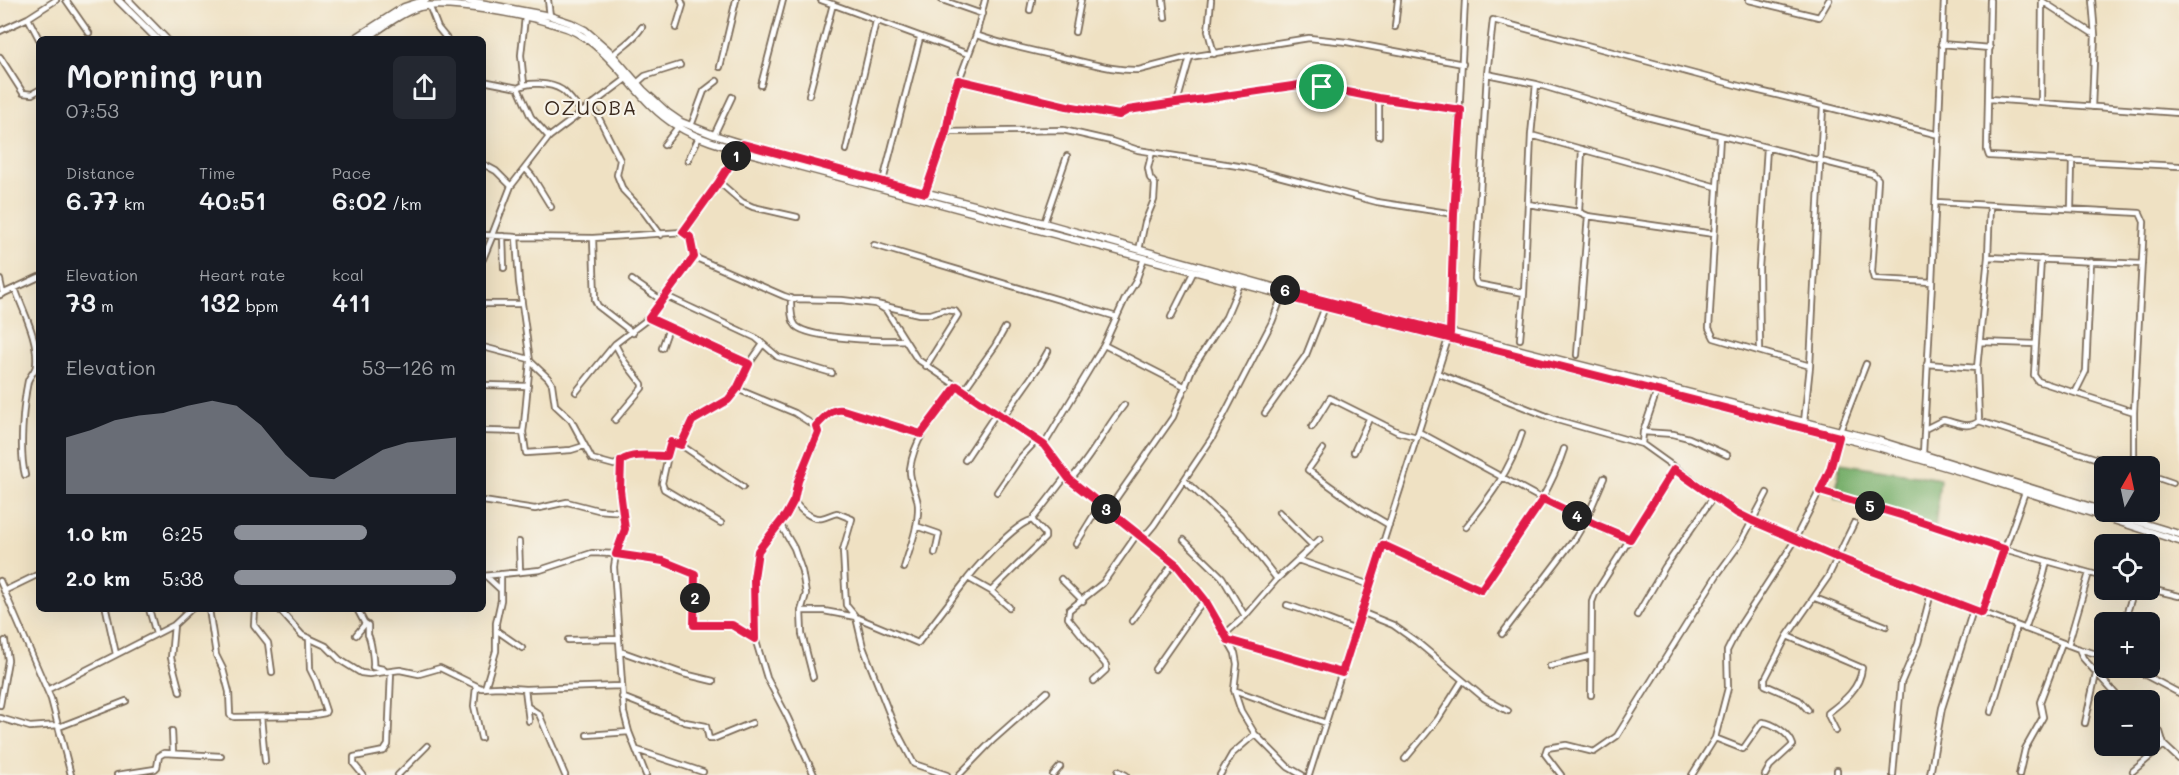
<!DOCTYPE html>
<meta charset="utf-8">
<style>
body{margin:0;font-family:Mali,sans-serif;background:#242831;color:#f1f3f6;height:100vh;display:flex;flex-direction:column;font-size:22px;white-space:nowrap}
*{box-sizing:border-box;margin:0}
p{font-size:20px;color:#9ea1a6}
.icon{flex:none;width:33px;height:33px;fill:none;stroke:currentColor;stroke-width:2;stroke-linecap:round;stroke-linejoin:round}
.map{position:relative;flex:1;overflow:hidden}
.panel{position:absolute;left:36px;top:36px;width:450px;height:576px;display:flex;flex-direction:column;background:#171b24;border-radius:9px;box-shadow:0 6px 24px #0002}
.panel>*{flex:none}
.needle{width:39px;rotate:9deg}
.buttons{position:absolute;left:2094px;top:456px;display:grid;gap:12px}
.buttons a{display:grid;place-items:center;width:66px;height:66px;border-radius:9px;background:#171b24;box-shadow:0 6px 24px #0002;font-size:30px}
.pin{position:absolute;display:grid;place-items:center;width:51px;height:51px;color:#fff;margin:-26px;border:3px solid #fff;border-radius:50%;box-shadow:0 2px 6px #0007}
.km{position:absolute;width:30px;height:30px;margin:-15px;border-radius:50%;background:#222;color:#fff;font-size:16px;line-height:30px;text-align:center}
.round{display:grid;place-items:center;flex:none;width:63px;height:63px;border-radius:9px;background:#242831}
.headline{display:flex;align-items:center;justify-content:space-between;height:102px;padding:0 30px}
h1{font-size:33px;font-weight:600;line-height:45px}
.stats{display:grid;grid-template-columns:repeat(3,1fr);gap:9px;height:102px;padding:6px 30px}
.stats div{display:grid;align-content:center}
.stats b{font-size:26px;font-weight:600}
.stats small{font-size:16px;font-weight:400}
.stats p{font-size:16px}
.chart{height:168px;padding:12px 30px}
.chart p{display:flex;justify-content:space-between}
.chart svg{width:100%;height:108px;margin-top:6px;fill:#8c9099;opacity:.7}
ul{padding:0 30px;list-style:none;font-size:20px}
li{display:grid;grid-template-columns:96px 72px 1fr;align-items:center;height:45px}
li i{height:15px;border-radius:8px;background:#8c9099}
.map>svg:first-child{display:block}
</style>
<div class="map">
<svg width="2179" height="775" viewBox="0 0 2179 775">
<rect width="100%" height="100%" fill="#f7f3e8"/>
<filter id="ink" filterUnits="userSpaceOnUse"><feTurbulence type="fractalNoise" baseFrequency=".0167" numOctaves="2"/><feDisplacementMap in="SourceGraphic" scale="12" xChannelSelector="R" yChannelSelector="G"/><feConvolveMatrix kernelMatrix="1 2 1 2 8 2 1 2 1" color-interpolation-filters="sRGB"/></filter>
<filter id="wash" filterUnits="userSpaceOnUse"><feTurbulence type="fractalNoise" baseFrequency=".008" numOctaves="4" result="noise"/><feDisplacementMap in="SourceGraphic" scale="24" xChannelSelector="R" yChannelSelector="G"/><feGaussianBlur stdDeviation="1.35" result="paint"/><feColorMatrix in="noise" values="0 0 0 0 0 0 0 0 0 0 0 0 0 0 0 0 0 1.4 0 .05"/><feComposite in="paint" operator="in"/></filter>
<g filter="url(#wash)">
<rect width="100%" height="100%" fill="#efe1c3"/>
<path fill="#79b06d" stroke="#5a6d46" stroke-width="1.5" d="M1840,463L1940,479L1935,527L1835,498Z"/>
</g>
<g filter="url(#ink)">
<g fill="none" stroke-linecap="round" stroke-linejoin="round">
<defs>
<path id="minor" d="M66,0L89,33
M548,0L550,16
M821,0L968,54
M942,0L982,14
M1163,0L1165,18
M1211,0L1208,31L1214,54
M1749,0L1819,17L1829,0
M1990,0L1987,150L1989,156L2179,166
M2092,0L2095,35
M2042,1L2095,35L2092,107
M429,5L438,28L447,39
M1030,10L1032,0
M28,18L39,39
M1395,27L1398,0
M676,28L683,5L681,0
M0,31L28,18L56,0
M1075,32L1081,0
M976,35C1007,46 1038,52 1070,59C1093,64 1116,71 1139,70L1190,57L1309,38L1347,42L1463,64
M1941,44L1990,48
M613,55C624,44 633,41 642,27
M0,57L23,93L32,94L39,90
M720,67L736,0
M1487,74L1536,84
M958,80L1067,106L1119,115L1128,110L1299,85L1322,87L1379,98L1461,110
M483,81L518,88C528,81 551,83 562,90C569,95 576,106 582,112
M637,83L645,76L680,65
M524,84L521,55L525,17
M761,85L783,0
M518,88L531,117L549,137
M809,95L833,4
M1379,98V136
M1989,99L2179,113
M1177,103L1190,57
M2041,103L2042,0
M593,106L620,160L617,175L623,190L644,212L661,235
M1823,106L1743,87L1493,20L1487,74L1475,279L1477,284L1524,293L1531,135L1536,84L1647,117L1873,174L1878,179L1872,272L1874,279L1932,282L1923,454
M691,126L704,91L717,81
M946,132L1063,130L1111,141L1138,150L1244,167L1377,202L1454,214
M714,135L732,97
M1531,135L1717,187
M1720,136L1709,328L1714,338L1810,366
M664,145L678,127
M1582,149L1579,212L1588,216L1714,234
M846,150L876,21
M688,160L699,137
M483,164L496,171L511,186
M525,168L532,176L551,207
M883,181L920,38
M719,182L742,202L753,207L797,217
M925,193L946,132L953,96L976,35L985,0
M1936,202L2140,213L2144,222L2134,412V466
M1528,204L1579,212
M1990,205L1988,257L2142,264
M2071,209L2072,160
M1044,223L1067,156
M683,232L690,237L694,257L784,296L793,299L842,300L876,304L919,314H931L943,310L955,311L958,315L926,366
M483,235L516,237L593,238L683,232L719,182L743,144
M492,235L511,186L549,137L626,79
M503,236L504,268
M593,238L595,300L598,306L633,333
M874,245L1117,317
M1139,250L1145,222L1154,200L1155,184L1150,178L1148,168L1152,152
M483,259L493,235
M2041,259L2034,375L2038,381L2134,412
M0,280L3,294
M632,280L661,300
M1932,282L1944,0
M15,288C23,312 39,339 36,365C36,371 30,375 28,381C23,405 19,452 25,475
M0,295L39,277
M664,295L756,338L778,357L832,373
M791,298C791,306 790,319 796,326C810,339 884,341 904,340
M483,304H522
M876,304L886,310L917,359L1044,445L1070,480L1177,565L1205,600L1235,653L1237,664L1234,690L1241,711L1255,734L1288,767L1302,775
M1171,317L1194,271
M649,318L749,364
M1450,333L1454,214L1465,0
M1520,339L1524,293
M1980,342L2036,344
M1104,345L1186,387
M483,347L529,359
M662,348L669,328
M1760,351L1759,268L1767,148
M1577,355L1588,216
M530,361L548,378L552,384L555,405L571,420L592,459L614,465L630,457L667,456
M1927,364L1977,368L1979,421L2120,466
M1977,368L1988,257
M1437,373L1557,420L1642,444
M483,385L528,386
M737,389L795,413L818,428L813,447L797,481L794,500L786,515L758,551L754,578L755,638L767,678L787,716L814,775
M964,390L995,346L1005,328
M1657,391L1643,432L1642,444L1737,512L1753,521L1836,557L2079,649L2104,656
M576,392L615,344
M2075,393L2086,371L2091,261
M1265,413L1306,355L1325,307
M1004,416L1040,365L1048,351
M615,420L642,388V384L624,361L615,344L649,318L694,257
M1804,422L1810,366L1823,106L1939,135
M816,426L831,412L839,409L921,434
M1312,427L1330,398L1398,432L1417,437
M1925,429L1943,420C1955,422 1968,430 1979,421
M483,431L523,432L524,425L530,361L519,282L516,237
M1840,431L1866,364
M523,432L526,453L571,450L584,446
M1419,432L1555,506L1630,539
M1643,432L1673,434L1689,438L1727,455
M681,445L691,421L728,400L737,389L749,364L763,344
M1044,445L1104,345L1125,299L1136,281L1144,258
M1323,449L1308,470L1362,509L1389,525
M1354,452L1369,419
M965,460L997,412
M621,461L620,490L625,529L616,554L614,567L624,713L629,732L646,775
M2150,475L2173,483
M1070,480C1091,458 1105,429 1124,405
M1184,480L1242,534L1277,579
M1820,491L1904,516L2004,549L2104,577
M997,492L1021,457L1037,440
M794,500C798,509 812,520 822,518C827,517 832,514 837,513L852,519L843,550L846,605L856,617L863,647L895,728L914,764L947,775
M483,501L535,509L567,502L598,510L624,512
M1108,510L1173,417L1192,369L1226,317L1240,284
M1279,512L1313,546
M721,523L664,489L662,483L671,442L681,445L743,487
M780,524L794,548L802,571L806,594L801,611L802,634L813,677
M916,526L939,534L935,553
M1466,527C1490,497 1510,471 1522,433
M1144,537L1154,525L1212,438L1272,322L1283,293
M1795,539L1830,470L1839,437
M1184,540L1222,577L1245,616
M519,542L520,572
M1076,544L1100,505
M2148,544L2151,532
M1383,545L1476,588L1483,589C1488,582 1492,573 1497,565C1525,524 1548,498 1564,449
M1298,560L1370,585
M904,568C910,548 919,526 918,505C917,493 909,481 910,469C914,436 938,412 958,386
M483,576L540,570L592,553L616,554L663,561L695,574V625H732L755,638
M486,576L500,589
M968,578C979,564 1016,523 1032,520
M1061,579L1083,601
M0,581L51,699L71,775
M2150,589L2179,596
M4,591L39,574
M991,591L1045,538V534L1032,520L1067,475
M1815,598L1886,626
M1287,605C1311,612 1333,622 1356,630
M106,609L116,654
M149,609L156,634
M209,609L216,655L223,669L229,692L230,715L234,717L309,716L325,713L326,711L316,681L310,669L309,638
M255,609L254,625L268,643L272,672
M279,609L302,635L326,646L340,660L361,673L369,674L400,670L419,674L440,668L481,688L499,687L525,689L529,721
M801,611H824L856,617L918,643L968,578L991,591L1009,607
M1361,612L1393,625L1417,642L1484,698L1508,711
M1982,613L2025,492
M1637,615L1665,567L1714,496
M1132,621L1174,562
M2124,622L2134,590
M365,623L368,625V635C371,639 374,662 373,667L383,669L386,672
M174,625L171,658L180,692
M2025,629L2042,582L2047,561
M496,630L522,648
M1225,634L1245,616L1277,579L1320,539
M1502,634L1576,537L1586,520L1604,478
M356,635L365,624L357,609
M1787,636L1862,668C1860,688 1844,701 1828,713V715L1836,731
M568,640L618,639
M1228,640L1342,673
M2068,645L2089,573
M2079,649L2083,658L2121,700
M620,651L684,674L713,681
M1550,666L1591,656
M2132,668L2179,693
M1155,669L1196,610L1205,600
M1094,681L1106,670V665L1068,618L1069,610L1103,583L1138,533
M476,687L474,706L481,738
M485,688L496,651V623L501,600V574
M525,689L621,686
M47,690L174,625L191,609
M1234,690L1326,723
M1591,695L1592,602L1595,594L1674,469
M622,697L685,722L706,726L709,739H713L752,723
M0,705L8,660L5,641
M527,706L539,714L565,775
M1808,710L1799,700L1765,685V679L1787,636L1828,577L1854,523
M1991,712L2017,626
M261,717L265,761
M0,718L30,727L59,725
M2150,722L2160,732L2164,745L2179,759
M2085,723L2096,674
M59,727L126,701
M172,731L173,752
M587,735L629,732
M637,750L703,772
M1405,759L1438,719L1462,681
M1837,770V775
M1118,771L1126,775
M2133,771L2164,745
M117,775L155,769L157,767L159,756L164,753L221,756
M363,775L354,764V757L384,751L388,745L391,672
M398,775L427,746
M959,775L993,740L1047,692
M1053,775L1060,767
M1220,775L1232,754L1255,734
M1309,775L1448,339
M1561,775L1545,754L1547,748L1566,745L1594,752L1617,736L1717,575L1741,542L1767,493
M1692,775L1715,738
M1765,775L1770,766L1793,745C1790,734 1773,723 1762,722L1743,749L1715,738L1728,688L1727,651L1739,627L1796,539
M1893,775L1901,683L1918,643L1931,593
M1930,775L1942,708L1973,610
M2019,775L2025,749L2043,717L2040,702L2062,643"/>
<path id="major" d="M118,0L157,39
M128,0L166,39
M464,0L550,16L571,23L585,30L608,50L643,90L668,113L681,122L714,135L769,152L1044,223L1284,290L1880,441L2104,511
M354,39L404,7L426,0
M365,39C382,28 400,13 420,7C448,0 532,16 560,26C572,29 583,36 592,43C624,68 642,105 677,126C704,143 738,149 768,158L1407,328L1878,447L1973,475L2179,541
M2106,512L2179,534"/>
</defs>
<use href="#minor" stroke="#7a6a58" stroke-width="8"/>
<use href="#major" stroke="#7a6a58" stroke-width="9"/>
<use href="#minor" stroke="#fff" stroke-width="4.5"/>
<use href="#major" stroke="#fff" stroke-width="6"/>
</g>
</g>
<g fill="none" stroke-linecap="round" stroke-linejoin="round" filter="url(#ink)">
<defs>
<path id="route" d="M958,80L1067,106L1119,115L1128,110L1299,85L1322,87L1378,98L1461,110L1454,214L1450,333L1284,290L1283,296L1839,437L1830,470L1820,491L1904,516L2004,549L1982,613L1836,557L1753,521L1737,513L1674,469L1630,539L1599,526L1543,499L1481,590L1383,545L1342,673L1228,640L1205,600L1177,565L1070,480L1044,445L957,386L921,434L843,410C831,408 824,418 816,426L818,432L798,481L794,500L786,515L758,551L754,578L755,639L732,625H694L695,574L663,561L616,554L625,529L620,490L621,461C633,453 653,456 667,456L671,442L681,445L692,421L728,400L737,389L749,364L649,318L694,257L690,237L683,232L719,182L743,144L925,193L946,132L953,96Z"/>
</defs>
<use href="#route" stroke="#fff" stroke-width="12"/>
<use href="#route" stroke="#e11d48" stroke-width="8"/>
</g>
<g text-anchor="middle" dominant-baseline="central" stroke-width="4.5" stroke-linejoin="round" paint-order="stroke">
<g font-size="20" letter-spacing="1.5" fill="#3b2a1e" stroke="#f7f3e8">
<text x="591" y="107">OZUOBA</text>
</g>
</g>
</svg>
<div class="buttons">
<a><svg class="needle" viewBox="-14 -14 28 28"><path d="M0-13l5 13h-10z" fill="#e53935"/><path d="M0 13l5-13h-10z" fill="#9ea1a6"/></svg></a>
<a><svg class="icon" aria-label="locate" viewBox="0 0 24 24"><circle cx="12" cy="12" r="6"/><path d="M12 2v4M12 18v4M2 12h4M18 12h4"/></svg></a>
<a>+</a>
<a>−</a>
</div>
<div class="pin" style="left:1322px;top:87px;background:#1e9e55"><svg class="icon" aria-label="arrive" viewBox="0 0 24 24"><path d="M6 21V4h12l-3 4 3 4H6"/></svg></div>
<b class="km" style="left:736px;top:156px">1</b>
<b class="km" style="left:695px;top:598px">2</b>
<b class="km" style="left:1106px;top:509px">3</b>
<b class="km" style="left:1577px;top:516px">4</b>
<b class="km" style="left:1870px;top:506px">5</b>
<b class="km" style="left:1285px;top:290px">6</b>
<section class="panel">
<div class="headline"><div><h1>Morning run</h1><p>07:53</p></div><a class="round"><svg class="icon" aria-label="share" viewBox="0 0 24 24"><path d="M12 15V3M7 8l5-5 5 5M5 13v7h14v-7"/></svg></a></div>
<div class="stats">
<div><p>Distance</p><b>6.77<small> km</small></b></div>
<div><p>Time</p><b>40:51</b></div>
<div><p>Pace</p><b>6:02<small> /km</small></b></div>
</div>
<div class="stats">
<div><p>Elevation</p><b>73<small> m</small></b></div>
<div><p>Heart rate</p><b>132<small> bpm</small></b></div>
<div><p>kcal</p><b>411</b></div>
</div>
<div class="chart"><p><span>Elevation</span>53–126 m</p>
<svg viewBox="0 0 160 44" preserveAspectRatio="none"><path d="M0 44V21L10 18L20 14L30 12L40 11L50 8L60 6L70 8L80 16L90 28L100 37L110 38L120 32L130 26L140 23L150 22L160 21V44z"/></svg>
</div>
<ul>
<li><b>1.0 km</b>6:25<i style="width:60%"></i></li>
<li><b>2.0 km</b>5:38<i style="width:100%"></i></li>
</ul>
</section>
</div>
